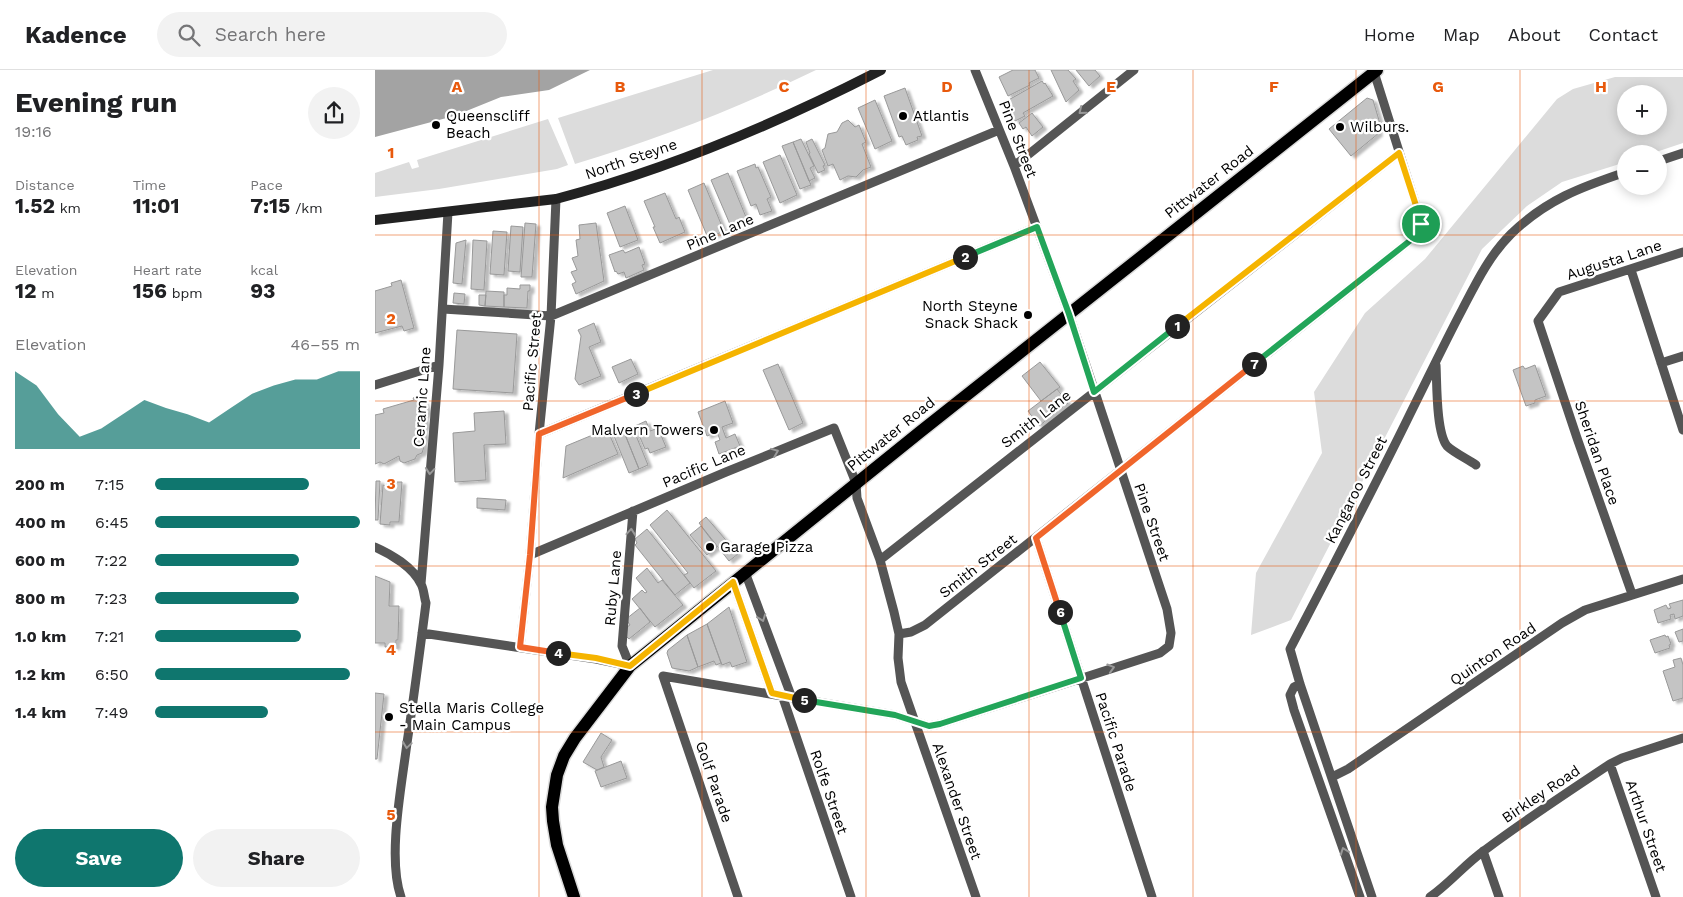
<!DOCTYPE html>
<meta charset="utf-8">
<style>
body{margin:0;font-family:"Work Sans",sans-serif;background:#f2f2f2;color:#202124;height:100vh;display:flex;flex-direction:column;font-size:19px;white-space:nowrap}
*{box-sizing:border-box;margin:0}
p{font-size:16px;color:#757577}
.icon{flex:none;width:28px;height:28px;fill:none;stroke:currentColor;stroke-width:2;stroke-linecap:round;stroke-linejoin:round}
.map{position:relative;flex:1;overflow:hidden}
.sheet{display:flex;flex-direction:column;background:#fff;width:375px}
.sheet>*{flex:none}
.controls{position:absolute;left:1242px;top:15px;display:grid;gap:10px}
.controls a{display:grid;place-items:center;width:50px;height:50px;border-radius:50%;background:#fff;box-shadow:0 2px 12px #0003;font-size:25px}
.pin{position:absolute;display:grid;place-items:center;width:42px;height:42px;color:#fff;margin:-21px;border:2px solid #fff;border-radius:50%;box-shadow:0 1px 5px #0007}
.km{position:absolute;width:25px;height:25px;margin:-12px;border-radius:50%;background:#222;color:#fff;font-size:14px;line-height:25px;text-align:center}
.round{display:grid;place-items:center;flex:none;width:52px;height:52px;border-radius:26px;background:#f2f2f2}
.summary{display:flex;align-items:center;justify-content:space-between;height:85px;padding:0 15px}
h1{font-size:28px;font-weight:700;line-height:38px}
.figures{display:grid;grid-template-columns:repeat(3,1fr);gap:8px;height:85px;padding:5px 15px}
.figures div{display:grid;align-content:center}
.figures b{font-size:21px;font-weight:700}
.figures small{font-size:14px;font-weight:400}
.figures p{font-size:14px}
.chart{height:140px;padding:10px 15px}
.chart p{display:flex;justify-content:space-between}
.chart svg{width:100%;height:90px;margin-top:5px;fill:#0f766e;opacity:.7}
.button{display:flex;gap:10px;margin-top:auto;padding:10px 15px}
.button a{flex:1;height:58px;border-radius:30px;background:#0f766e;color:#fff;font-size:20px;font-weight:700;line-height:58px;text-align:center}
.button a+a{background:#f2f2f2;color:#202124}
ul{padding:0 15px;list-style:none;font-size:16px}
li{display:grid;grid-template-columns:80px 60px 1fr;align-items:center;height:38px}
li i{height:12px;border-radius:6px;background:#0f766e}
header{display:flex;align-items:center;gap:30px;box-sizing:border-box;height:70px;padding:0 25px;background:#fff;border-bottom:1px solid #e0e0e0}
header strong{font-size:24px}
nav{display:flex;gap:28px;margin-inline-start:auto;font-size:18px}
.search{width:350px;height:45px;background:#f2f2f2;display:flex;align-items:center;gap:12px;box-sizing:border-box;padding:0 18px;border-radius:28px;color:#757577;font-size:19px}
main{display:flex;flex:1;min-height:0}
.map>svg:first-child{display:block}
</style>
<header>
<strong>Kadence</strong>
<div class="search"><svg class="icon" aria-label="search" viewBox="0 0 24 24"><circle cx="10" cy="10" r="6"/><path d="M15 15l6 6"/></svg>Search here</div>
<nav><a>Home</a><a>Map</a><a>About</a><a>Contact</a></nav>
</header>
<main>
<section class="sheet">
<div class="summary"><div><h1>Evening run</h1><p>19:16</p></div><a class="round"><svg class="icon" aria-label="share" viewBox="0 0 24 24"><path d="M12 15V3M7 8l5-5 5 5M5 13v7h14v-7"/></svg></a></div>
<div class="figures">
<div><p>Distance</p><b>1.52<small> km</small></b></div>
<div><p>Time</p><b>11:01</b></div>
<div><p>Pace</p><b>7:15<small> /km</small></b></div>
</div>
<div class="figures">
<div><p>Elevation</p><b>12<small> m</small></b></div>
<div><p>Heart rate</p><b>156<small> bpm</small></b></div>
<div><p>kcal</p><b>93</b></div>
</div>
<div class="chart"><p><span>Elevation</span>46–55 m</p>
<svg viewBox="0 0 160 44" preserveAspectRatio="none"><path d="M0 44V6L10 13L20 27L30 38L40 34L50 27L60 20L70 24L80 27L90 31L100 24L110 17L120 13L130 10L140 10L150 6L160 6V44z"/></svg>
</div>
<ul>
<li><b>200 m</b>7:15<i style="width:75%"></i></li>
<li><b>400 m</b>6:45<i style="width:100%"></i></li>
<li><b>600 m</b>7:22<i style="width:70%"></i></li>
<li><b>800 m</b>7:23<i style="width:70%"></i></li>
<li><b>1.0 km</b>7:21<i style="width:71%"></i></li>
<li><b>1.2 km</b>6:50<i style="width:95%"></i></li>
<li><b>1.4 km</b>7:49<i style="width:55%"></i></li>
</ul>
<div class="button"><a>Save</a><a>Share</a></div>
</section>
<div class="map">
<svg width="1308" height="827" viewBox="0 0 1308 827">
<defs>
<filter id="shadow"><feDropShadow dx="4" dy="2.5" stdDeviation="1" flood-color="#0004"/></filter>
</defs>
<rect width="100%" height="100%" fill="#fff"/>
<path fill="#dcdcdc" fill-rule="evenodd" d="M338,0H441C363,38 283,69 200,94L183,48Z
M1240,7H1308V73L1275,84H1251V92L1187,112L1152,136L1107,179L916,550L876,565L881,503L947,383L939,322L990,243L1050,189L1182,29L1198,19ZM1251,24H1284V56H1251Z
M173,49L193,95L182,99L64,119L0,127V103L34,92L37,99L44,97L42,90Z"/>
<path fill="#a3a3a3" d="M0,0H215L174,20L126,27L79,46L0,67Z"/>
<path fill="#c4c4c4" stroke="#999" filter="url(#shadow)" d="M638,0H660L664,8L654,13L655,15L633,26L624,7Z
M676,0H693L701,9L698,11L704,20L691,32Z
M701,0H720L725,6L714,16Z
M667,11L669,14L670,13L678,26L648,43L650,46L640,51L630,32Z
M530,18L547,66L542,67L543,70L531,75L527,66L524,67L509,26Z
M992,28L998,30L1006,57L1002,61L1004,63L976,86L954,59Z
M500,30L517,71L500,79L483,38Z
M657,43L668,57L657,66L651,57L648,59L644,53Z
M473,50L480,57L484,55L491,72L487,74L496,97L488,100L481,107L473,106L465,110L458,94L453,96L447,80L450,78L453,64L462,62L467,53Z
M426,69L439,96L435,98L440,108L434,111L418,72Z
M437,69L450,95L448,96L450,100L443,103L434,84L435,83L431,72Z
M418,72L436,115L425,119L407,76Z
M405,85L422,125L405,133L388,92Z
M380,94L381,98L383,97L396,127L392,129L397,141L385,145L381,134L376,136L362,101Z
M353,103L373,152L357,159L336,110Z
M329,113L349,161L333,168L313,120Z
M290,123L301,149L304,147L310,162L285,173L278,157H280L269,131Z
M250,136L263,170L245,177L232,143Z
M150,153L161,154L157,207H146Z
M221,153L229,211L201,224L197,214L201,212L196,202L202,200L197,188L203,186L201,170L205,169L204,155Z
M136,156L148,157L145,202L133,201Z
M118,161L132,162L129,205L115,204Z
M91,170L87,214L78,213L81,173Z
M98,170L112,171L109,220L96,219Z
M264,177L270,194L267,195L269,200L251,208L249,202L243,204L241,201L240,202L234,185L248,180L250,183Z
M26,210L39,258L29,261L27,256L0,263V221L17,216L16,213Z
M145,215H155V221H153L152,238L129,237V225H132V218L145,219Z
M111,221L129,222V237L110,236Z
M79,223L90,224L89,234L78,233Z
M104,225H111L110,236L104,235Z
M219,253L226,272L214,277L226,306L204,315L200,309L206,266L203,260Z
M82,260L142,264L138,323L78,319Z
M256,289L263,304L244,313L237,297Z
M665,292L685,317L666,331L647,306Z
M403,294L428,353L414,360L388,300Z
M1160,295L1171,326L1160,330V333L1151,336L1138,300L1148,296L1150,299Z
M682,319L693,333L664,356L653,341Z
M44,326V329L49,331L53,341L49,347L51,355L48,360L50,367L48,372L49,377L47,383L42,385L40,389L29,393L25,391L24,386L9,394L5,392L0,394V345L9,343L8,339L39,330L38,328Z
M350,331L358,353L347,357L351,368L360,364L365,376L344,384L340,372L345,370L342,362L332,366L323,342Z
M129,341L131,374L109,375L111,410L80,412L78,363L100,361L99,343Z
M271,351L275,361L283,358L291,377L275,383L273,378L270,379L260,356Z
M258,358L273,395L264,399L249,362Z
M232,359L243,384L188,408L191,376Z
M249,362L264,399L254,403L239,366Z
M1,411H5L3,450H0Z
M18,412H27L24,452H15V455L5,454L8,415L12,416V413L18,414Z
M102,428L131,430L130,440L102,438Z
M292,440L341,501L319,518L309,505L313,503L275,455Z
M331,447L363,484L354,491L324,453Z
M326,456L342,477L332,485L315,465Z
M272,459L315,513L300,525L260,475L262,473L260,469Z
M272,498L283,513L287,510L308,535L280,557L257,529L267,520L270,523L272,522L261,508Z
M0,506L15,512L14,536H24L23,570H21V577H10V573H0Z
M1308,530V546L1300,549L1299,544L1295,545L1296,549L1283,553L1279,540L1291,535L1293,539L1296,538L1294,534Z
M354,537L372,592L357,597L355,592L347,595L332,554Z
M265,538L275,552L254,569L251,566L252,557L255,555L251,549Z
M332,554L346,593L341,595L339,591L323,597L312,565Z
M1308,559V571L1304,572L1300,562Z
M312,565L323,597L314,601L297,598L292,583L293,580Z
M1290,565L1291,567L1293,566L1296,574L1294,575L1295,578L1280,583L1275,570Z
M1306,588L1308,595V628L1298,631L1288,601L1300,597L1298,590Z
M0,623L9,624L2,689H0Z
M226,663L237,670L226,687L229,697L222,700L208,692Z
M246,691L252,708L226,717L220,701Z"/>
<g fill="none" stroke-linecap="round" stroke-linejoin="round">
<defs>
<path id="primary" d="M199,827L182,775L178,751L177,737L182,705L189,686L200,668L255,596L545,362L1002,0"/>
</defs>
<use href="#primary" stroke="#dbdbdb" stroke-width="15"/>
<path stroke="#555" stroke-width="9" d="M1284,91L1308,83
M639,96L759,0
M1256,200L1308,360
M68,239L176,246L624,60
M1286,293L1308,286
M1061,295C1062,313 1061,362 1072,376C1078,382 1094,390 1101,395
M0,315L64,295
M164,364L662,157
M661,468L777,827
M0,477C16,484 38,497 46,514C49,519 49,527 51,533C45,580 39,626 32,673C27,714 12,788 26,827
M155,485L351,402L459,358L481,413L482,428L505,490L519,542L524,564L523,588L526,612L601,827
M505,490L1024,83
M370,502L417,628
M358,512L397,623
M46,514L64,295L73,142
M1257,524L1202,368L1163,251L1184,222L1308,182
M47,563L221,589L255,596
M524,564L536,562L550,555L1046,162L1045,148L999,2
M145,577L155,485L164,364L176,246L181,129
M255,596L247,576L258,441
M925,614L919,617L915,625L919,640L985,827
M407,625L476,827
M1235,694L1281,827
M957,707L973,699L1187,553L1210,540L1308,509
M1108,781L1124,827
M363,827L288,606L520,645L554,656L565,654L785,583L794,576L796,563L792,539L694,244L639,96L600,0
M997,827L925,614L915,579C956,500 997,422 1036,342C1053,308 1069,274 1087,240C1101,213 1114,186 1136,164C1171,130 1206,117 1251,102
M1055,827C1075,813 1090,794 1110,780C1150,750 1193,722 1235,694L1247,688L1308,668"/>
<path stroke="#222" stroke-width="10" d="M0,150L181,129C294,99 403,53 506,0"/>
<use href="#primary" stroke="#000" stroke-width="12"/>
</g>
<defs><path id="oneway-chevron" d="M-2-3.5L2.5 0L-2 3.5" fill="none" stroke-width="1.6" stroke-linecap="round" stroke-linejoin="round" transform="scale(1.25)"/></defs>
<g stroke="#999">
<use href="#oneway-chevron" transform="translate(707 41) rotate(141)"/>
<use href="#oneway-chevron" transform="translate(400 382) rotate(-22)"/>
<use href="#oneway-chevron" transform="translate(55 401) rotate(95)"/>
<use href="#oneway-chevron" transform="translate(256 462) rotate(-85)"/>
<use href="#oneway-chevron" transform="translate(387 548) rotate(70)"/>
<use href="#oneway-chevron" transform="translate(736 598) rotate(-17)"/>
<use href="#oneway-chevron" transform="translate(32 675) rotate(98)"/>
<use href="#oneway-chevron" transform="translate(969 781) rotate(-110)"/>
</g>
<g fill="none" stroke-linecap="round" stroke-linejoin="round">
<defs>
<path id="split-1" d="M802,256L1024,83L1045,148L1046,154"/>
<path id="split-2" d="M590,187L662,157L694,244L719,322L802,256"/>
<path id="split-3" d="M261,324L590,187"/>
<path id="split-4" d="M183,583L145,577L155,485L164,364L261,324"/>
<path id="split-5" d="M183,583L221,588L255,596L358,512L397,623L429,630"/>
<path id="split-6" d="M429,630L520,645L554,656L565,654L706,608L685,542"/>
<path id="split-7" d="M685,542L661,468L879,294"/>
<path id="split-8" d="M879,294L1046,162V154"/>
</defs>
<use href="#split-1" stroke="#fff" stroke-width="10"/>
<use href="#split-2" stroke="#fff" stroke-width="10"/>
<use href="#split-3" stroke="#fff" stroke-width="10"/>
<use href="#split-4" stroke="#fff" stroke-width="10"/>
<use href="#split-5" stroke="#fff" stroke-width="10"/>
<use href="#split-6" stroke="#fff" stroke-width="10"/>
<use href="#split-7" stroke="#fff" stroke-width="10"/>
<use href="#split-8" stroke="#fff" stroke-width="10"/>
<use href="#split-1" stroke="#f5b400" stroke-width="6"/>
<use href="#split-2" stroke="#22a559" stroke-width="6"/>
<use href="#split-3" stroke="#f5b400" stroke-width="6"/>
<use href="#split-4" stroke="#f0652b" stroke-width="6"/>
<use href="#split-5" stroke="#f5b400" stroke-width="6"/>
<use href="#split-6" stroke="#22a559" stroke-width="6"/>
<use href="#split-7" stroke="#f0652b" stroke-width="6"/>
<use href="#split-8" stroke="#22a559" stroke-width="6"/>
</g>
<path fill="none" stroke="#e8590c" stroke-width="1" stroke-opacity="0.55" d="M164,0V827M327,0V827M491,0V827M654,0V827M818,0V827M981,0V827M1145,0V827M0,165H1308M0,331H1308M0,496H1308M0,662H1308"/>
<g fill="#000" stroke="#fff" stroke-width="2">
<circle cx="528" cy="46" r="5"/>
<circle cx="61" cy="55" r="5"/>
<circle cx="965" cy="57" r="5"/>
<circle cx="653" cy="245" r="5"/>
<circle cx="339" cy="360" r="5"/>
<circle cx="335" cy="477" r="5"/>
<circle cx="14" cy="647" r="5"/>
</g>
<g text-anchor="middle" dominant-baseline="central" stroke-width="4.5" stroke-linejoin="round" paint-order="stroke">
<g font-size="15" fill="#000" stroke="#fff" text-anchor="start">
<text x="71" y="46">Queenscliff<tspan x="71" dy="17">Beach</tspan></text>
<text x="538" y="46">Atlantis</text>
<text x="975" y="57">Wilburs.</text>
<text x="643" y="236" text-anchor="end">North Steyne<tspan x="643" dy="17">Snack Shack</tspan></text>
<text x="329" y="360" text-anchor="end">Malvern Towers</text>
<text x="345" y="477">Garage Pizza</text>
<text x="24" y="638">Stella Maris College<tspan x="24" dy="17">- Main Campus</tspan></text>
</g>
<g font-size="15" fill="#000" stroke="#fff">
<text transform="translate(643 69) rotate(69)">Pine Street</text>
<text transform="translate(256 89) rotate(-19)">North Steyne</text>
<text transform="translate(834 112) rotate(-38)">Pittwater Road</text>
<text transform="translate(345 162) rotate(-23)">Pine Lane</text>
<text transform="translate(1239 190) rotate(-18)">Augusta Lane</text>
<text transform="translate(157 292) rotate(-85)">Pacific Street</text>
<text transform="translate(47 327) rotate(-86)">Ceramic Lane</text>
<text transform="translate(661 349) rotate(-38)">Smith Lane</text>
<text transform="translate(516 364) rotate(-39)">Pittwater Road</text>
<text transform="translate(1222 383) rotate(71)">Sheridan Place</text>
<text transform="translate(329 396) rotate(-23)">Pacific Lane</text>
<text transform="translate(981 420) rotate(-63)">Kangaroo Street</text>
<text transform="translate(777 452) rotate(71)">Pine Street</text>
<text transform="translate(603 496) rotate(-38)">Smith Street</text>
<text transform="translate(238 518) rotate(-85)">Ruby Lane</text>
<text transform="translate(1118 584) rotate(-34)">Quinton Road</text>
<text transform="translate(741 672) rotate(72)">Pacific Parade</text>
<text transform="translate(339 712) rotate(71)">Golf Parade</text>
<text transform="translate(454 722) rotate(71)">Rolfe Street</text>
<text transform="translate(1166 724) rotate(-34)">Birkley Road</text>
<text transform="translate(582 731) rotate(71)">Alexander Street</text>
<text transform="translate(1271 756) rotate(71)">Arthur Street</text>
</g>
</g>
<g font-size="16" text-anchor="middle" font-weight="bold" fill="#e8590c" stroke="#fff" stroke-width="4.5" stroke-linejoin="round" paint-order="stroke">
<text x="82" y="22">A</text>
<text x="245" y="22">B</text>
<text x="409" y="22">C</text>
<text x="572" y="22">D</text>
<text x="736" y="22">E</text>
<text x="899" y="22">F</text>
<text x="1063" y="22">G</text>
<text x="1226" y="22">H</text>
<text x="16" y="88">1</text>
<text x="16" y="254">2</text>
<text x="16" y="419">3</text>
<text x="16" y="585">4</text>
<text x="16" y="750">5</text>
</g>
</svg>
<div class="controls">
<a>+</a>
<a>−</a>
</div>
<div class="pin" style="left:1046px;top:154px;background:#1e9e55"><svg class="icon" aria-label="arrive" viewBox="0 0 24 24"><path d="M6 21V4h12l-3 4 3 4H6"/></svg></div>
<b class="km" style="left:802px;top:256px">1</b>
<b class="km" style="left:590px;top:187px">2</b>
<b class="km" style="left:261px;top:324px">3</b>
<b class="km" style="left:183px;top:583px">4</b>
<b class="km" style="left:429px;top:630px">5</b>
<b class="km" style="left:685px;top:542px">6</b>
<b class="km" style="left:879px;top:294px">7</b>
</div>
</main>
